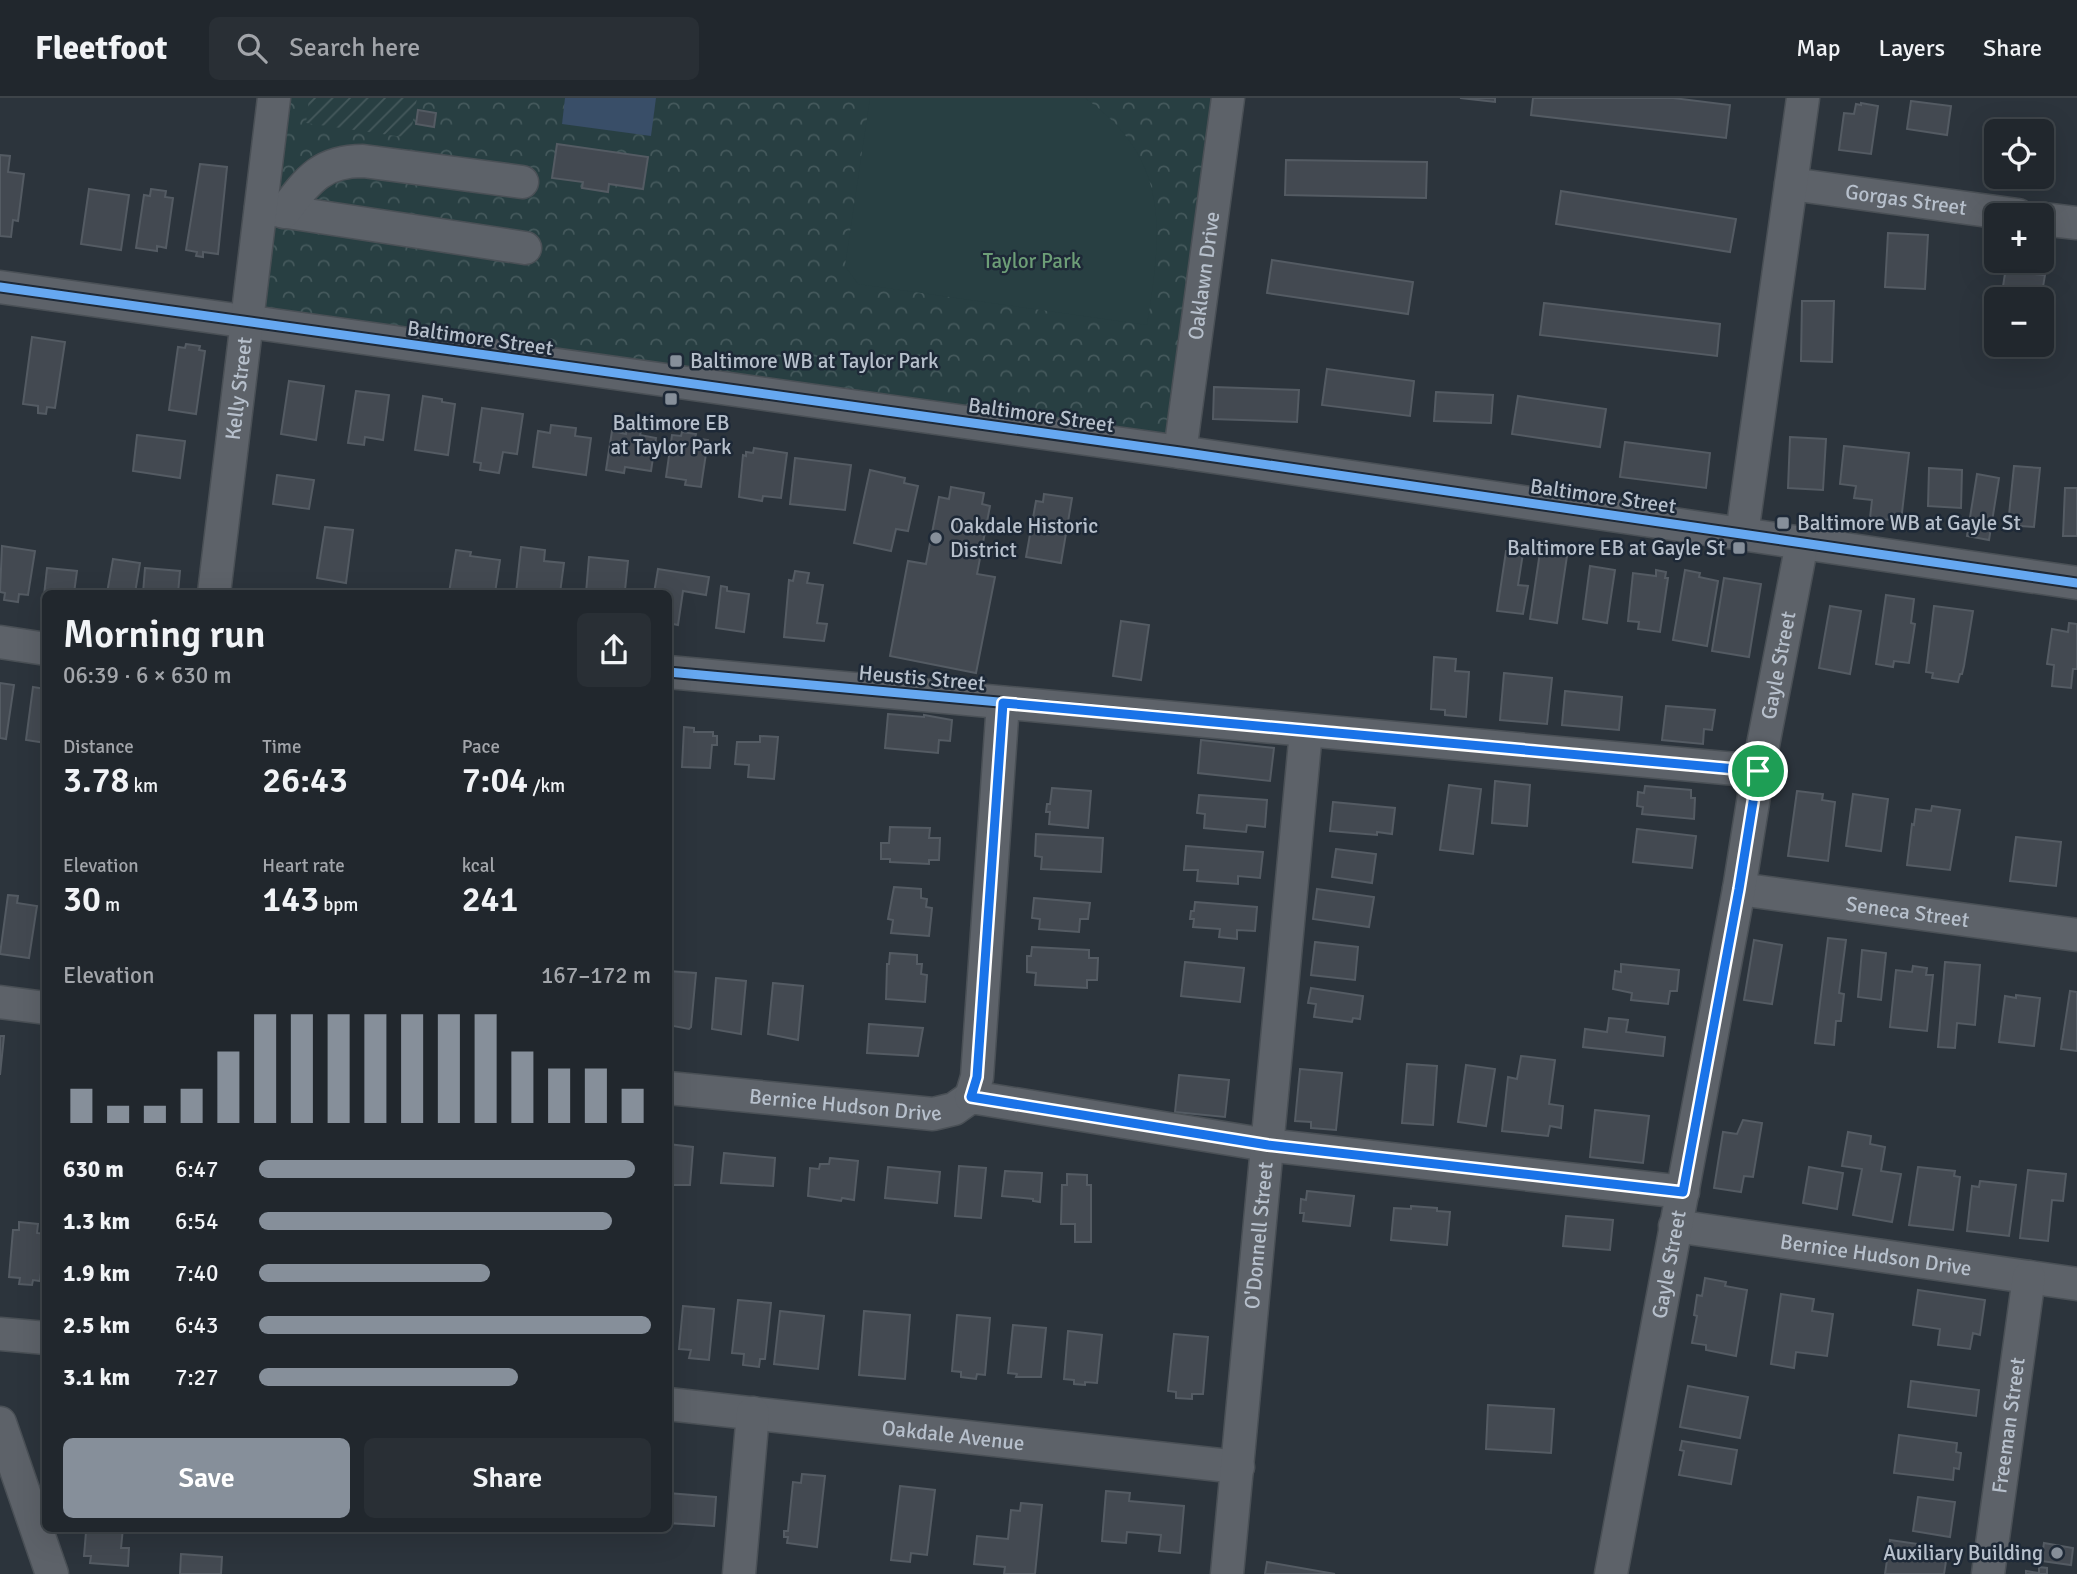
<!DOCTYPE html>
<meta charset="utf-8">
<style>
body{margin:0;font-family:Signika,sans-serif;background:#292f35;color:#f1f3f6;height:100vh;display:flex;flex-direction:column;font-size:26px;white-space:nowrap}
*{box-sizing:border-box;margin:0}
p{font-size:23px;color:#a2a5aa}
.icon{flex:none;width:38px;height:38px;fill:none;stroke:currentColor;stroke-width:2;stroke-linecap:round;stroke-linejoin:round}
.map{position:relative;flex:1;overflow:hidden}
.sheet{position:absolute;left:42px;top:492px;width:630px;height:942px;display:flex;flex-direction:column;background:#21272d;border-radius:10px;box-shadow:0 7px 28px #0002,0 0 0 2px #3e4449}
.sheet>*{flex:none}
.tools{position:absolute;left:1984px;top:21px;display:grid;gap:14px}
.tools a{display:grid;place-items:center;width:70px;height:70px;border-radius:10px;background:#21272d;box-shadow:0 7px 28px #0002,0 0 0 2px #3e4449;font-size:35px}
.pin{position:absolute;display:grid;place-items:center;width:60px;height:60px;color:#fff;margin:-30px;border:4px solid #fff;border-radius:50%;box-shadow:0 2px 7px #0007}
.round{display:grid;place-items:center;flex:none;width:74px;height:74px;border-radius:10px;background:#292f35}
.overview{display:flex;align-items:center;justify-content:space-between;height:119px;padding:0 21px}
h1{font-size:38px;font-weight:600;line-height:52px}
.stats{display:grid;grid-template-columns:repeat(3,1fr);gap:10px;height:119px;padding:7px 21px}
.stats div{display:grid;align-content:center}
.stats b{font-size:35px;font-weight:600}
.stats small{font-size:19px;font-weight:400}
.stats p{font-size:19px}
.chart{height:196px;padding:14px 21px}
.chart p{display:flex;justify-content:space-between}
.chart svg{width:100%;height:126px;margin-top:7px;stroke:#868f9a;stroke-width:6}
.cta{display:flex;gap:14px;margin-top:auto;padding:14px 21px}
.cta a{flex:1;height:80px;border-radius:10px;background:#868f9a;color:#fff;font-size:28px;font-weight:600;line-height:80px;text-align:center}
.cta a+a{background:#292f35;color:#f1f3f6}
ul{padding:0 21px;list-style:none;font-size:23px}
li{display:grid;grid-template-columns:112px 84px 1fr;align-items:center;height:52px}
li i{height:18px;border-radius:9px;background:#868f9a}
header{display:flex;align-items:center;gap:42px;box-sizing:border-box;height:98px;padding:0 35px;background:#21272d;border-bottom:2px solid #3e4449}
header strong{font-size:33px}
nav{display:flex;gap:38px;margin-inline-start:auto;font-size:24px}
.search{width:490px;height:63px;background:#292f35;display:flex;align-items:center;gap:18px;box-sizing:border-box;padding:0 24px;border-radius:10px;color:#a2a5aa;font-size:26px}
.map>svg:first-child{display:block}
</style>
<header>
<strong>Fleetfoot</strong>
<div class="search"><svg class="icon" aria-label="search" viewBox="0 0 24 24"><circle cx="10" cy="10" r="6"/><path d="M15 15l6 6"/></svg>Search here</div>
<nav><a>Map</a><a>Layers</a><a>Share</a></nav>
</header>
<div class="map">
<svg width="2077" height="1476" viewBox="0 0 2077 1476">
<defs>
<pattern id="forest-crowns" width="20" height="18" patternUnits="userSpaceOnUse" patternTransform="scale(1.75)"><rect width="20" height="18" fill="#283f42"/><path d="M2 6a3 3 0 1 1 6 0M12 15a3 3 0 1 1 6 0" fill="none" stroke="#45595c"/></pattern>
<pattern id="garden-furrows" width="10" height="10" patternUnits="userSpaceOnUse" patternTransform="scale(1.75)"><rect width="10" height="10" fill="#283f42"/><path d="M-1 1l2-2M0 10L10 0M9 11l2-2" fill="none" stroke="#45595c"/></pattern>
</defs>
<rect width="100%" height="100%" fill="#2c343c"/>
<path fill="url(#forest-crowns)" d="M274,0H1219L1174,344L247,225Z"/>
<path fill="url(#garden-furrows)" d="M309,0H417L410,40L306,25Z"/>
<path fill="#283f42" d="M870,0H1085C1171,61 1162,134 1147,227L858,186L845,168Z"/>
<path fill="#394e68" d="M565,0H656L651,38L562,26Z"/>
<path fill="#434951" stroke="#545b63" stroke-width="2" d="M1460,0H1495V4Z
M1533,0H1673L1730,7L1726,40L1531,17Z
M1911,3L1951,8L1947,37L1907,31Z
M1861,5L1878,8L1871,56L1839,52L1844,15L1854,16L1856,6L1861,7Z
M418,12L436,15L434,29L416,26Z
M557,46L648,59L643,91L609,86L608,94L582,90L583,84L552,80Z
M0,57L10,58L8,74L24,76L18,123L13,122L11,139L0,138Z
M1286,62L1427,64L1426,100L1285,97Z
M200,66L227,69L218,156L203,154V159L196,158L197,154L186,152Z
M89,91L129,97L121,152L81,146Z
M151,91L166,93L165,99L173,100L166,150L157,148V153L136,150L144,97L150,98Z
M1561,93L1736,121L1730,154L1556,126Z
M1888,135L1928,137L1925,191L1885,189Z
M1272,162L1413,184L1408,216L1267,195Z
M2007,163H2037L2035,176L2045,177L2041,201H2001Z
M1802,203H1834L1832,264L1801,263Z
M1544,205L1720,226L1717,258L1540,237Z
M32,239L65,244L55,310L47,309L46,316L38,315V308L23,306Z
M186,246L200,248L199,252L205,253L196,316L169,312L178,249L185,250Z
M1327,271L1414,283L1410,318L1322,307Z
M289,283L324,288L316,342L281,336Z
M1214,289L1299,292L1297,324L1213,321Z
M356,293L389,297L383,342L365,339L364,347L348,345Z
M1436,294L1493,297L1491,325L1434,323Z
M423,298L442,301V304L455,306L448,357L415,352Z
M1518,298L1606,311L1600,349L1512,336Z
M482,310L523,316L517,356L503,354L499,375L480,372L481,365L474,364Z
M551,327L576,330L575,338L591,340L586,377L533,369L538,333L550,335Z
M627,331L641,333L640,337L656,340L651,373L625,369L624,375L606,372L612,333L626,336Z
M682,334L696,336L695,340L708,342L701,389L685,387L686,382L666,379L672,337L681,338Z
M137,337L185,343L180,380L133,373Z
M1790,339L1826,341L1823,392L1788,390Z
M1625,344L1710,355L1706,390L1620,379Z
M1844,348L1909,355L1901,423L1870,420L1872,402L1854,400L1856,388L1840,386Z
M754,350L787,355L781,400L763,398L762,403L739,399L743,357L746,358V354L753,355Z
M795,360L851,367L845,412L790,406Z
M2014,368L2040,370L2034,429L2008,427Z
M1929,370L1962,372L1961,410L1928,408Z
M870,372L905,380L904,385L918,388L908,433L896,431L891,453L854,445Z
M1977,376L1999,380L1989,442L1967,438Z
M277,377L314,382L309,411L273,406Z
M951,389L984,395L982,406L990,408L977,476L995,479L976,575L890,558L908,463L926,466L939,399L949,401Z
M2065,390H2077V438H2063Z
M1044,396L1072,400L1061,465L1026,459L1036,403L1043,404Z
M325,429L353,432L346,485L317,480Z
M2,448L35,453L28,497L19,496L18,504L4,502L5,495L0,494Z
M521,449L545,452L544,463L564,465L560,495H516Z
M456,452L471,454L470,458L500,462L495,495H449Z
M1506,453L1523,455L1518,487L1528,488L1523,516L1497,513Z
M1540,454L1567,458L1557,525L1530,521Z
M589,459L628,463L625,492L620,491V495H586Z
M113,461L140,465L135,495H107Z
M1590,468L1615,472L1607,525L1583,521Z
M47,470L77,473L74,495H46V507H43Z
M145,470L180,473L178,495H143Z
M658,471L709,479L706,497L683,493L678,527L668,525V495H654Z
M1656,472L1666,474L1665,480H1668L1660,534L1638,531L1639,524L1628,523L1633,475L1656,478Z
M1685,472L1700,475L1699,479L1718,483L1707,548L1673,542Z
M795,473L809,475L807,485L823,487L817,525L827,526L824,543L784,539L789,482L793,483Z
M1724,480L1761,486L1749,559L1712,553Z
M721,488L727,489V493L749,496L744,534L716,530Z
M1886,497L1914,501L1911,525L1915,526L1909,565L1894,563L1893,569L1876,566Z
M1830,508L1861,513L1850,576L1819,570Z
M1934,508L1973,513L1964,568L1962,576H1960L1958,584L1932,580L1933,575L1926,574Z
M1121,523L1149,527L1141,582L1113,578Z
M2069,525L2077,526V571H2073L2071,590L2052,588L2054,567L2047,566L2052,531L2068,534Z
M1434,559L1456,561L1455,573L1469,574L1466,619L1445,617V612L1431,611Z
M1504,575L1552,580L1547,626L1500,622Z
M0,585L14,587L6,641L0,640Z
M33,589L46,591V645L26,642Z
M1565,593L1622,599L1619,632L1562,627Z
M1666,608L1715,612L1712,632L1704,631L1703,646L1662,642Z
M888,616L924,619V617L952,622L950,643L939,642L938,655L885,650Z
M684,629L694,630V634H713V638H717V647H712L710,670L682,669Z
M760,638L778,639L774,681L748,679L749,667L735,666L737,644H760Z
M1201,642L1274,650L1270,683L1198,675Z
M1495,683L1530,687L1527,728L1492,725Z
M1449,687L1481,691L1473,756L1440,752Z
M1645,688L1691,692V700H1695L1694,721L1642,716L1643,709L1637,708L1638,694L1644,695Z
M1052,690L1091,693L1088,730L1049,726L1050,714H1046L1047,706H1050Z
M1797,693L1823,696L1822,702L1835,704L1828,763L1788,758Z
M1853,696L1888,701L1881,753L1846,748Z
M1199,697L1267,702L1265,729L1247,727L1246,734L1204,730L1205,716L1197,715Z
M1333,704L1395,710L1392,736L1377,734V737L1330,733Z
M1932,708L1960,712L1950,772L1907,767L1912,726L1914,727L1916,711L1931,713Z
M890,729L930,730L929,740H940L939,762H929V766L890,764V761H881V745H889Z
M1637,731L1696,738L1692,770L1633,764Z
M1036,736L1103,740L1101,774L1041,771L1042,759L1035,758Z
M2016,739L2061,744L2056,788L2010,783Z
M1186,748L1263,754L1260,780L1238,778V786L1197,783L1198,772H1184Z
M1336,751L1376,756L1372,785L1332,779Z
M894,789L921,791V800L927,801L926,809L932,810L929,838L891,835L893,822L888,821Z
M1317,791L1374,799L1369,829L1313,821Z
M8,797L18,798L17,805L37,808L29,860L0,856Z
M1034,800L1090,805L1088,821H1080L1079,834L1039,831L1040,821L1032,820Z
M1195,804L1257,809L1255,833L1237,832V841L1219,839L1220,831L1193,829L1194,821H1190L1191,813H1194Z
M1828,840L1846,842L1839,895L1844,896L1841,923H1836L1834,947L1815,945Z
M1754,842L1782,847L1772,906L1744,902Z
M1315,844L1358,849L1355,882L1311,877Z
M1032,849L1089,852V860H1098L1097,882H1087V890L1035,887L1036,875L1027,874V858H1031Z
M1862,852L1886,855L1881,902L1858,899Z
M890,855L917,857V866H922L921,876L927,877L925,904L886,901L887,866H889Z
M1185,864L1244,870L1240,904L1181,898Z
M1945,864L1980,867L1975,927L1957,925L1955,950L1938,949Z
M1621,866L1679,872L1677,893H1670L1668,906L1631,902L1632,895L1613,891L1615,873L1621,874Z
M1913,868L1927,870L1926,877H1933L1927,933L1890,929L1896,872L1912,874Z
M668,873L696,875L691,929L689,931L668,927Z
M716,880L746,883L741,936L712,931Z
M773,885L803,888L798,942L768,936Z
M1311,890L1363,898L1360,921L1353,920L1352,924L1314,919L1316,906L1308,905Z
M2070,893L2077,894V953L2061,951Z
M2016,897L2040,900L2034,948L1999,944L2005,898L2016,900Z
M1609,920L1628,922L1626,934L1665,939L1663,958L1583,949L1585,931L1607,934Z
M869,926L923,930L918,958L867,955Z
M0,938H4L0,977Z
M1521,958L1555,962L1549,1006L1563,1008L1561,1030L1550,1028L1548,1038L1502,1033L1508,979L1517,981Z
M1407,966L1437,968L1433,1027L1402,1025Z
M1466,967L1495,971L1486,1028L1458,1024Z
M1300,971L1342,975L1336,1032L1311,1030V1024L1295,1023Z
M1179,977L1229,982L1225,1019L1175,1014Z
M1595,1012L1649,1018L1643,1065L1590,1059Z
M1743,1022L1762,1025L1753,1079L1744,1078L1741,1094L1714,1090L1723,1034L1737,1036Z
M1848,1034L1871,1038L1870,1046L1885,1049L1881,1073L1901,1076L1892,1124L1853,1117L1862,1071L1842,1068Z
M668,1046L693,1049L690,1087H668Z
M724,1055L775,1060L773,1088L721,1085Z
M830,1060L858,1063L854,1102L842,1100L841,1103L808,1098L810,1070L819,1071L820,1066H829Z
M959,1068L986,1070L981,1120L955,1118Z
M888,1069L940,1074L937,1105L885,1100Z
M1809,1069L1843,1075L1837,1111L1803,1105Z
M1918,1069L1955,1073L1954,1078L1960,1079L1953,1132L1909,1127Z
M2028,1072L2066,1076L2063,1103L2052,1102L2048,1143L2020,1140Z
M1005,1073L1042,1075L1040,1104L1033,1103V1101L1002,1098Z
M1067,1076L1087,1077V1087H1091V1144H1075V1126H1061L1062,1087H1067Z
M1980,1083L2016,1087L2009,1138L1967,1133L1972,1088L1979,1089Z
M1307,1093L1354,1098L1350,1128L1303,1123L1304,1115H1300L1301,1101L1306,1102Z
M1411,1108L1437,1110V1113L1450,1114L1447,1147L1391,1142L1394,1110L1411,1111Z
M1566,1118L1613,1122L1610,1152L1563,1148Z
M19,1124L38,1126L37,1135L45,1136L40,1183L33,1182L32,1187L19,1186L20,1180L9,1179L13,1132H19Z
M1705,1180L1726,1184L1725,1188L1747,1192L1736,1258L1706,1252V1247L1692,1245L1697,1218L1694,1217L1697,1197L1702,1198Z
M1918,1192L1985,1202L1980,1237L1973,1235L1970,1251L1938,1247L1940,1231L1913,1227Z
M1781,1196L1814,1201L1812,1213L1833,1216L1827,1258L1796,1254L1794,1270L1771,1266Z
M738,1202L771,1205L765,1261H760L759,1269L743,1267L744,1256L732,1255Z
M683,1208L714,1211L709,1262L689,1260L691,1252L679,1251Z
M780,1213L824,1218L818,1271L774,1266Z
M864,1213L910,1217L905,1281L859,1277Z
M957,1217L990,1220L985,1277L977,1276L976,1281L961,1279V1274L952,1273Z
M1013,1227L1046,1230L1041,1279H1016L1017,1276L1008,1275Z
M1068,1233L1102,1237L1097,1285L1085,1284V1287L1074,1286V1282L1064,1281Z
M1174,1236L1208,1239L1203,1296H1192V1301L1176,1300V1294L1168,1293Z
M1911,1283L1979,1292L1976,1318L1908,1309Z
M1688,1288L1748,1299L1740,1340L1680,1329Z
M1488,1307L1554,1311L1551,1355L1486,1351Z
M1899,1337L1957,1345L1956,1354L1961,1355L1959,1371L1954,1370L1953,1382L1894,1375Z
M1682,1343L1737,1352L1731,1386L1679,1377L1684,1353L1680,1352Z
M802,1376L825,1378L817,1449L787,1445L788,1439H784V1433H788L793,1384L801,1385Z
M900,1388L935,1392L927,1457L911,1455L910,1464L891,1462Z
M1106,1393L1130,1395L1129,1403L1184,1408L1180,1455L1159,1453L1161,1437L1127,1434L1126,1445L1102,1443Z
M668,1395L716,1399L714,1428L668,1425Z
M1918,1399L1955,1404L1950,1439L1913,1433Z
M1021,1405L1042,1407L1035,1476H1004L1005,1469L974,1466L977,1438L1008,1441L1011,1412L1020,1413Z
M92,1430H123L121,1450H129L128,1468L90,1465L91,1458H84L86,1434H92Z
M1890,1442L1925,1447V1451L1940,1453V1456L1947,1457L1944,1476H1885Z
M2044,1445L2073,1450L2071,1467L2041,1463Z
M181,1456L222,1459L221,1476H180Z
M1267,1464L1335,1476H1265Z
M2039,1469L2047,1470V1476H2026V1473L2039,1475Z"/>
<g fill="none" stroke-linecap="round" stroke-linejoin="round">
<defs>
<g id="minor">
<path id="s1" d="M1791,86L2018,117"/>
<path d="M261,110L525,150"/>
<path d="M284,114C308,82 321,63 363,63L522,84"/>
<path d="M2042,121L2077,125"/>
<path d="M0,189L1180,354L2077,485"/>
<path id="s2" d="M1180,354L1228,0"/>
<path d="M1742,436L1803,0"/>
<path id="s3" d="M214,495L274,0"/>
<path d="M0,544L46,551"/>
<path d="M668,574L1758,673"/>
<path id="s4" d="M1739,791L2077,837"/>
<path d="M0,904L46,910"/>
<path id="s5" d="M668,990L933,1016L954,1011L971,999L1267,1047L1683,1094"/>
<path d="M971,999L977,979L1003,605"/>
<path id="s6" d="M1675,1128L2077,1186"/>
<path d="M0,1236L46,1240"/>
<path id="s7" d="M668,1306L1238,1369"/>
<path d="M0,1325L52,1476"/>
<path d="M739,1476L753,1315"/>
<path id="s8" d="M1227,1476L1306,633"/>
<path id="s9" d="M1611,1476L1739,791L1758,673L1802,445"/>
<path id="s10" d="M1988,1476L2029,1179"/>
</g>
</defs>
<use href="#minor" stroke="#4a5056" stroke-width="35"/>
<use href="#minor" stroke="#5d6269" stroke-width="32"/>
<defs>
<path id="cycleway" d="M0,189L1180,354L2077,485
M668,574L1758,673"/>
</defs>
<use href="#cycleway" stroke="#1e2937" stroke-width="13"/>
<use href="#cycleway" stroke="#66a8f1" stroke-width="9"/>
</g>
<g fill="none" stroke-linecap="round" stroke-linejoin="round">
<defs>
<path id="route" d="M1003,605L1758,673L1739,791L1683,1094L1268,1047L971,999L977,979Z"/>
</defs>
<use href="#route" stroke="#fff" stroke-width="14"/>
<use href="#route" stroke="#1a73e8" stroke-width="9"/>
</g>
<g fill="#868f9a" stroke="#1e2937" stroke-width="2.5">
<rect x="669" y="256" width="14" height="14" rx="3.5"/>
<rect x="664" y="294" width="14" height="14" rx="3.5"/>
<rect x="1776" y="418" width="14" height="14" rx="3.5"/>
<circle cx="936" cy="440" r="7"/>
<rect x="1732" y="443" width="14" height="14" rx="3.5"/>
<circle cx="2057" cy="1455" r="7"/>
</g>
<g text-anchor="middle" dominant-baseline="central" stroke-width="5" stroke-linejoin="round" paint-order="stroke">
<g font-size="21" fill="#b7c0cc" stroke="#1e2937">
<text stroke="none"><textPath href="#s1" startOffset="116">Gorgas Street</textPath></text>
<text stroke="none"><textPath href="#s2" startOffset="178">Oaklawn Drive</textPath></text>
<text transform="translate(480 240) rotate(8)">Baltimore Street</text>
<text stroke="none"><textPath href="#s3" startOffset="206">Kelly Street</textPath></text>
<text transform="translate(1041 317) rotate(8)">Baltimore Street</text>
<text transform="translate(1603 398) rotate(8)">Baltimore Street</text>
<text stroke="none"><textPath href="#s9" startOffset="924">Gayle Street</textPath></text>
<text transform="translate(922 580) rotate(5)">Heustis Street</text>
<text stroke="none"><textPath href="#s4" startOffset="170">Seneca Street</textPath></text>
<text stroke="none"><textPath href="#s5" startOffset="178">Bernice Hudson Drive</textPath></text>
<text stroke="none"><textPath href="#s8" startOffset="340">O'Donnell Street</textPath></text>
<text stroke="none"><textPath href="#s6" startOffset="203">Bernice Hudson Drive</textPath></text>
<text stroke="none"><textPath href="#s9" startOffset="315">Gayle Street</textPath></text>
<text stroke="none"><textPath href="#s10" startOffset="150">Freeman Street</textPath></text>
<text stroke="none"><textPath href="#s7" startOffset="287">Oakdale Avenue</textPath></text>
</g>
<g font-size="21" fill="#6d9e77" stroke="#1e2937">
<text x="1032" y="163">Taylor Park</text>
</g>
<g font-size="21" fill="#b7c0cc" stroke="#1e2937" text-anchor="start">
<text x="690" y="263">Baltimore WB at Taylor Park</text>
<text x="671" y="325" text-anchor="middle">Baltimore EB<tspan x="671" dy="24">at Taylor Park</tspan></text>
<text x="1797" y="425">Baltimore WB at Gayle St</text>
<text x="950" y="428">Oakdale Historic<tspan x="950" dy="24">District</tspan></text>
<text x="1725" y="450" text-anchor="end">Baltimore EB at Gayle St</text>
<text x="2043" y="1455" text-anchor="end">Auxiliary Building</text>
</g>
</g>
</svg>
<div class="tools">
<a><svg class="icon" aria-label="locate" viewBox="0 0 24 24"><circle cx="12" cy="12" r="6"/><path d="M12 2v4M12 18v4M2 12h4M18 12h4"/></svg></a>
<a>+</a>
<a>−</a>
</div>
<div class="pin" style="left:1758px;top:673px;background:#1e9e55"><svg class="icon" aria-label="arrive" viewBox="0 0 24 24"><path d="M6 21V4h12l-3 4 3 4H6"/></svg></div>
<section class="sheet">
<div class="overview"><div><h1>Morning run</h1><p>06:39 · 6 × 630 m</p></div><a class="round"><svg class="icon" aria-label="share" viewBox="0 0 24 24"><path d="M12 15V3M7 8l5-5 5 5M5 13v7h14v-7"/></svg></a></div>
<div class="stats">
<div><p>Distance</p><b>3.78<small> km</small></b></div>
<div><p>Time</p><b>26:43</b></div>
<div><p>Pace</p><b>7:04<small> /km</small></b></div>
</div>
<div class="stats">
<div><p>Elevation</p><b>30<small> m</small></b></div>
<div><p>Heart rate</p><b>143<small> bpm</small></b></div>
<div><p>kcal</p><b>241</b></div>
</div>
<div class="chart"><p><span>Elevation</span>167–172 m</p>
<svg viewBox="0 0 160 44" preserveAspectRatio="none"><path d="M5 44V32M15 44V38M25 44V38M35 44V32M45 44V19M55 44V6M65 44V6M75 44V6M85 44V6M95 44V6M105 44V6M115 44V6M125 44V19M135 44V25M145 44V25M155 44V32"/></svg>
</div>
<ul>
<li><b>630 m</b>6:47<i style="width:96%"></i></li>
<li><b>1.3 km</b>6:54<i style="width:90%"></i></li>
<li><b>1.9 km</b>7:40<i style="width:59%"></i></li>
<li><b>2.5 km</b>6:43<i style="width:100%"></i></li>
<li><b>3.1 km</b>7:27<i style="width:66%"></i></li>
</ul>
<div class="cta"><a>Save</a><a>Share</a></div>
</section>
</div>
